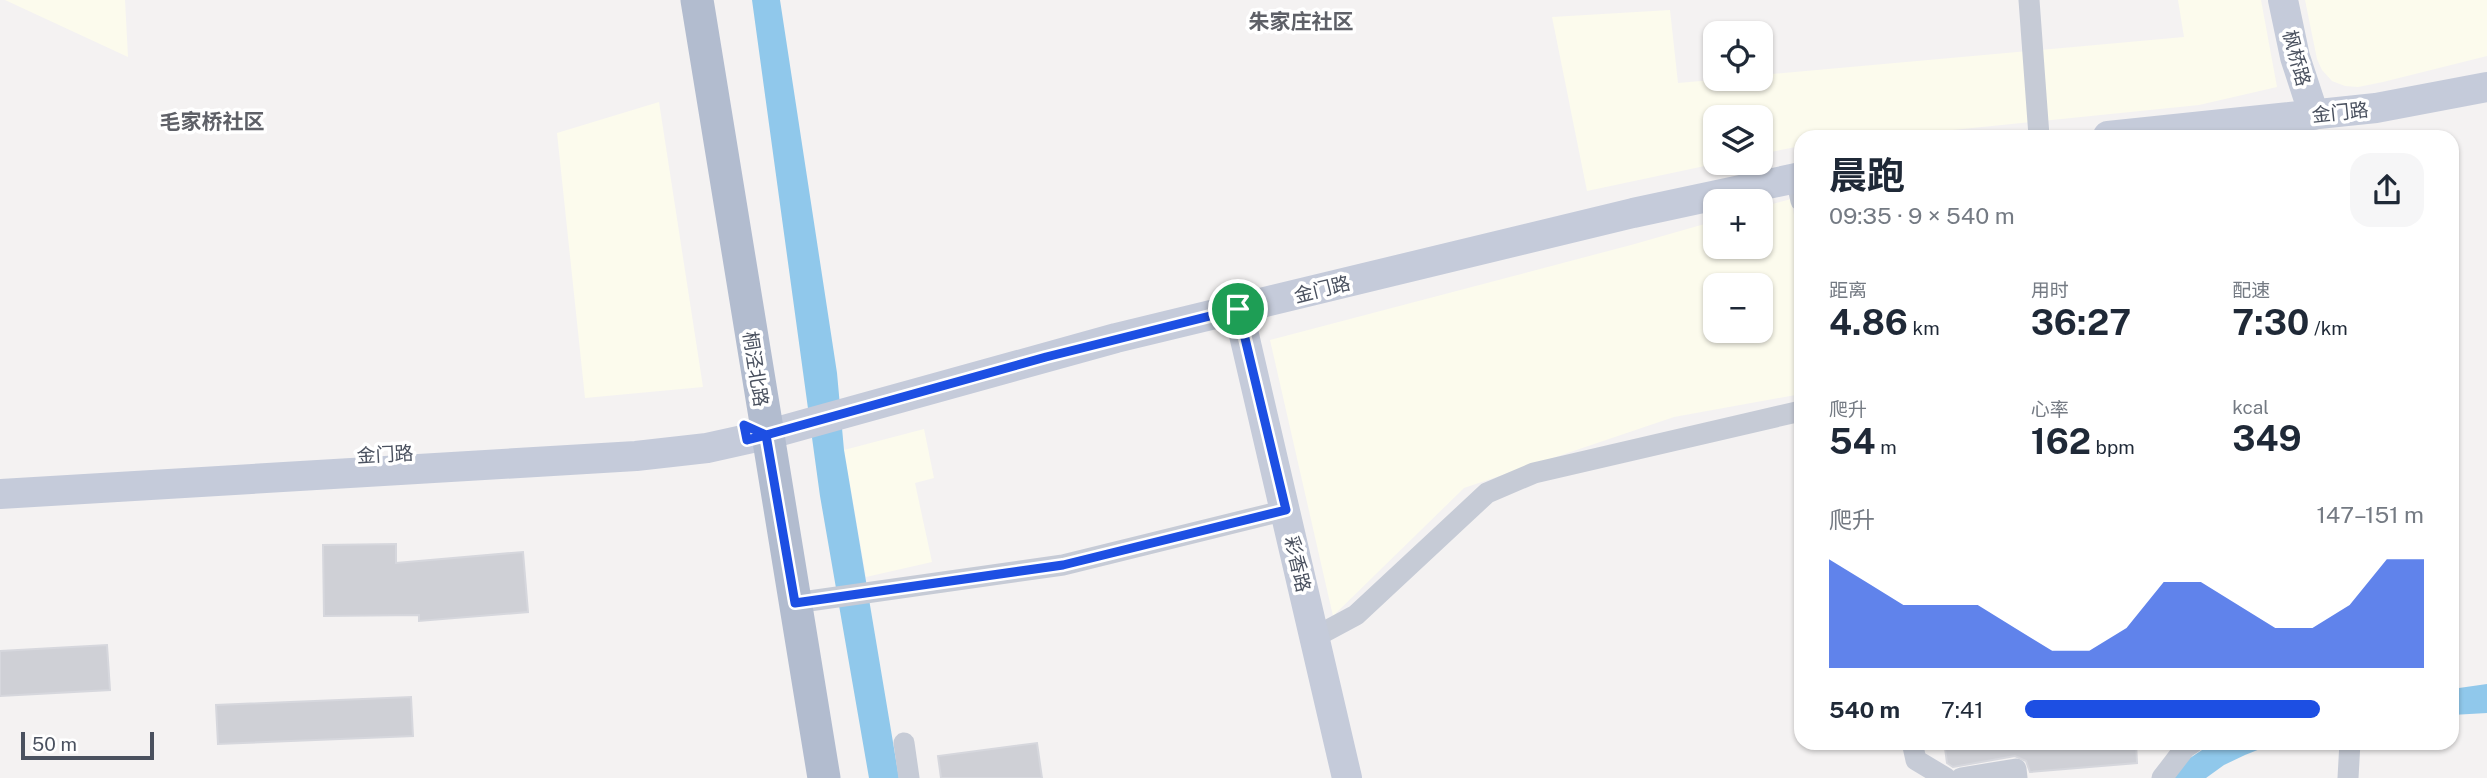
<!DOCTYPE html>
<html lang="zh">
<meta charset="utf-8">
<style>
body{margin:0;font-family:"Public Sans","Noto Sans SC",sans-serif;background:#f6f6f7;color:#1f2937;height:100vh;display:flex;flex-direction:column;font-size:26px;white-space:nowrap}
*{box-sizing:border-box;margin:0}
p{font-size:23px;color:#747a83}
.icon{flex:none;width:38px;height:38px;fill:none;stroke:currentColor;stroke-width:2;stroke-linecap:round;stroke-linejoin:round}
.map{position:relative;flex:1;overflow:hidden}
.panel{position:absolute;left:1794px;top:130px;width:665px;height:620px;display:flex;flex-direction:column;background:#fff;border-radius:21px;box-shadow:0 2px 5px #0004}
.panel>*{flex:none}
.buttons{position:absolute;left:1703px;top:21px;display:grid;gap:14px}
.buttons a{display:grid;place-items:center;width:70px;height:70px;border-radius:14px;background:#fff;box-shadow:0 2px 5px #0004;font-size:35px}
.scale{position:absolute;left:21px;bottom:18px;width:133px;box-sizing:border-box;padding-left:7px;border:4px solid #4a515f;border-top:0;font-size:19px;line-height:24px;white-space:nowrap;color:#4a515f;-webkit-text-stroke:5px #fff;paint-order:stroke}
.pin{position:absolute;display:grid;place-items:center;width:60px;height:60px;color:#fff;margin:-30px;border:4px solid #fff;border-radius:50%;box-shadow:0 2px 7px #0007}
.round{display:grid;place-items:center;flex:none;width:74px;height:74px;border-radius:21px;background:#f6f6f7}
.head{display:flex;align-items:center;justify-content:space-between;height:119px;padding:0 35px}
h1{font-size:38px;font-weight:700;line-height:52px}
.stats{display:grid;grid-template-columns:repeat(3,1fr);gap:10px;height:119px;padding:7px 35px}
.stats div{display:grid;align-content:center}
.stats b{font-size:35px;font-weight:700}
.stats small{font-size:19px;font-weight:400}
.stats p{font-size:19px}
.chart{height:196px;padding:14px 35px}
.chart p{display:flex;justify-content:space-between}
.chart svg{width:100%;height:126px;margin-top:7px;fill:#1d4fe3;opacity:.7}
ul{padding:0 35px;list-style:none;font-size:23px}
li{display:grid;grid-template-columns:112px 84px 1fr;align-items:center;height:52px}
li i{height:18px;border-radius:9px;background:#1d4fe3}
.map>svg:first-child{display:block}
</style>
<div class="map">
<svg width="2487" height="778" viewBox="0 0 2487 778">
<rect width="100%" height="100%" fill="#f4f2f2"/>
<path fill="#fcfbed" fill-rule="evenodd" d="M5,0H125L128,57Z
M2178,0H2261L2277,87L2199,105L1893,136H1801V146L1761,154L1760,117H1715V163H1719L1587,191L1552,17L1670,10L1678,83L1724,79H1760L1761,75L2184,37Z
M2305,0H2487V56L2383,82L2358,87L2345,86L2332,81L2322,70L2317,59Z
M659,102L703,387L585,398L557,133Z
M1791,199L1801,253V394L1674,417L1464,488L1333,616L1270,340L1631,245L1715,221V247H1760L1761,207ZM1715,285H1760V331H1715Z
M924,429L934,478L915,483L932,562L866,577L844,450Z"/>
<path fill="#90c8eb" d="M752,0H780L837,373L844,450L899,778H869L820,496Z
M2487,684V713L2452,715V689Z
M2214,742H2281L2282,744L2260,749L2245,755L2224,765L2206,778H2172L2181,764Z"/>
<path fill="#cfd0d6" stroke="#d6d7dd" stroke-width="2" d="M396,544V563L523,552L528,612L419,621V615L324,616L323,545Z
M107,645L110,690L0,696V651Z
M411,697L413,736L218,744L216,705Z
M1987,742H2136L2137,763L2030,772L2026,761L2015,756L1953,767L1947,763L1945,748Z
M1037,743L1042,778H941L938,756Z"/>
<g fill="none" stroke-linecap="round" stroke-linejoin="round">
<path stroke="#c6cbd6" stroke-width="21" d="M2029,0L2039,136
M1796,178L1801,201
M795,603L1063,565L1286,510
M1315,637L1356,615L1487,493L1534,473L1801,411
M1912,742L1916,760L1946,778
M904,743L909,778
M1961,778L2016,769L2017,778
M2162,778L2185,748L2194,742
M2348,778L2350,742"/>
<path stroke="#c5cbda" stroke-width="30" d="M2283,0L2295,57L2314,115
M2108,136L2376,108L2487,87
M1238,309L1347,778
M0,494L636,456L707,448L766,435L1116,338L1633,213L1801,177"/>
<path stroke="#b2bccf" stroke-width="33" d="M697,0L824,778"/>
</g>
<g fill="none" stroke-linecap="round" stroke-linejoin="round">
<defs>
<path id="route" d="M1238,309L1046,357L766,435L744,425L747,440L766,435L795,603L1063,565L1286,510L1238,309"/>
</defs>
<use href="#route" stroke="#fff" stroke-width="14"/>
<use href="#route" stroke="#1d4fe3" stroke-width="9"/>
</g>
<g text-anchor="middle" dominant-baseline="central" stroke-width="7" stroke-linejoin="round" paint-order="stroke">
<g font-size="19" fill="#4a515f" stroke="#fff">
<text transform="translate(2297 58) rotate(75)">枫桥路</text>
<text transform="translate(2340 112) rotate(-6)">金门路</text>
<text transform="translate(1322 289) rotate(-14)">金门路</text>
<text transform="translate(756 369) rotate(81)">桐泾北路</text>
<text transform="translate(385 454) rotate(-3)">金门路</text>
<text transform="translate(1298 564) rotate(77)">彩香路</text>
</g>
<g font-size="21" font-weight="bold" fill="#5e6067" stroke="#fff">
<text x="1301" y="21">朱家庄社区</text>
<text x="212" y="121">毛家桥社区</text>
</g>
</g>
</svg>
<div class="buttons">
<a><svg class="icon" aria-label="locate" viewBox="0 0 24 24"><circle cx="12" cy="12" r="6"/><path d="M12 2v4M12 18v4M2 12h4M18 12h4"/></svg></a>
<a><svg class="icon" aria-label="layers" viewBox="0 0 24 24"><path d="M12 4l9 5-9 5-9-5zM3 14l9 5 9-5"/></svg></a>
<a>+</a>
<a>−</a>
</div>
<div class="scale">50 m</div>
<div class="pin" style="left:1238px;top:309px;background:#1e9e55"><svg class="icon" aria-label="arrive" viewBox="0 0 24 24"><path d="M6 21V4h12l-3 4 3 4H6"/></svg></div>
<section class="panel">
<div class="head"><div><h1>晨跑</h1><p>09:35 · 9 × 540 m</p></div><a class="round"><svg class="icon" aria-label="share" viewBox="0 0 24 24"><path d="M12 15V3M7 8l5-5 5 5M5 13v7h14v-7"/></svg></a></div>
<div class="stats">
<div><p>距离</p><b>4.86<small> km</small></b></div>
<div><p>用时</p><b>36:27</b></div>
<div><p>配速</p><b>7:30<small> /km</small></b></div>
</div>
<div class="stats">
<div><p>爬升</p><b>54<small> m</small></b></div>
<div><p>心率</p><b>162<small> bpm</small></b></div>
<div><p>kcal</p><b>349</b></div>
</div>
<div class="chart"><p><span>爬升</span>147–151 m</p>
<svg viewBox="0 0 160 44" preserveAspectRatio="none"><path d="M0 44V6L10 14L20 22L30 22L40 22L50 30L60 38L70 38L80 30L90 14L100 14L110 22L120 30L130 30L140 22L150 6L160 6V44z"/></svg>
</div>
<ul>
<li><b>540 m</b>7:41<i style="width:74%"></i></li>
</ul>
</section>
</div>
